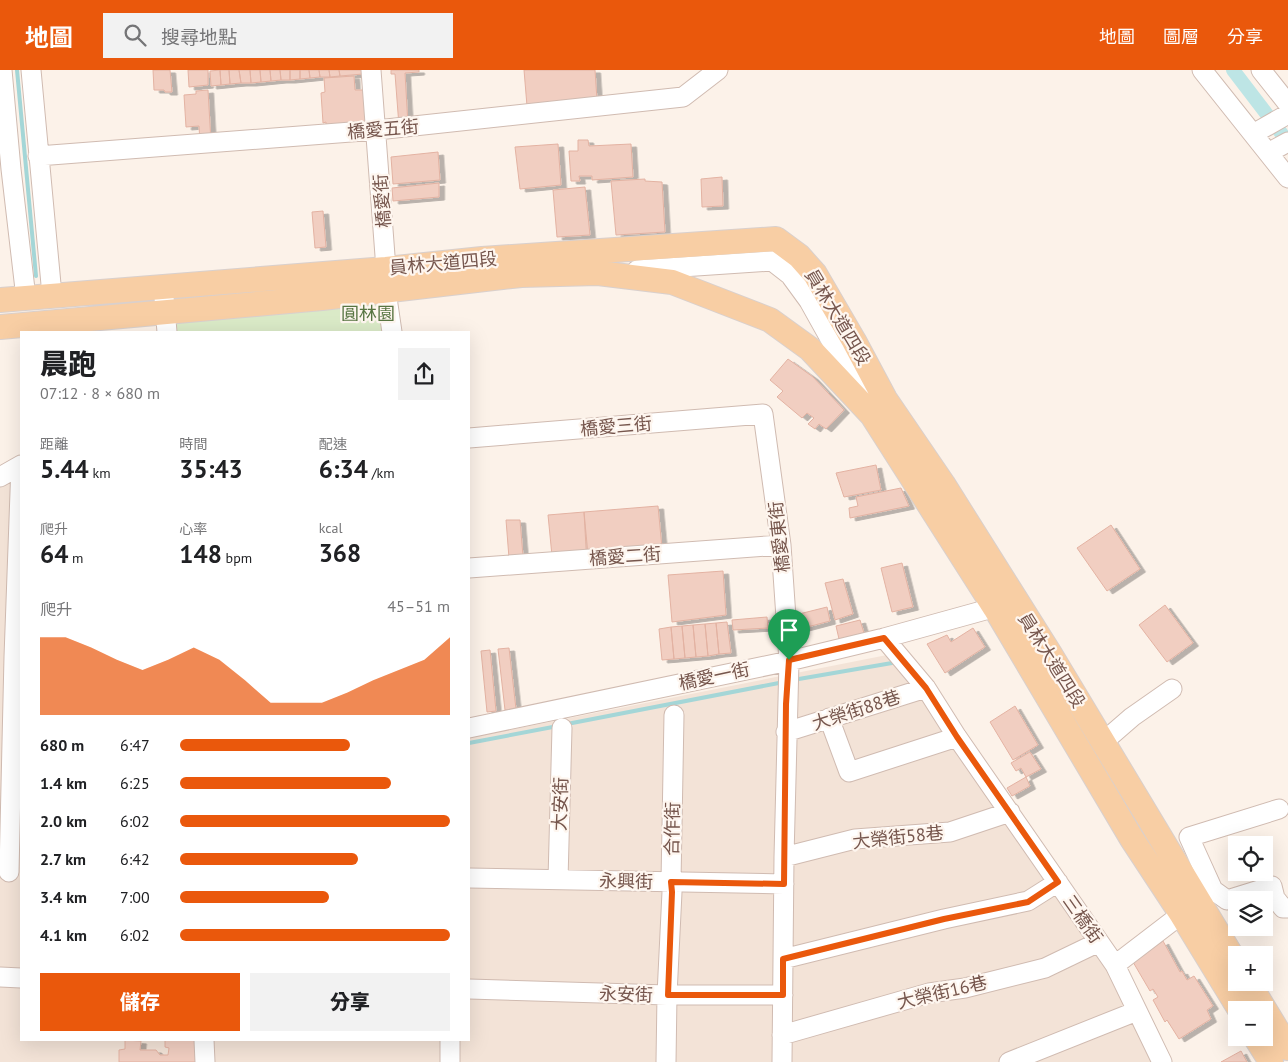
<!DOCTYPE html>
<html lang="zh-TW">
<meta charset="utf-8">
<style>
body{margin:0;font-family:"PT Sans","Noto Sans TC",sans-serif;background:#f2f2f2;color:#202124;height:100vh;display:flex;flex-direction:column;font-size:19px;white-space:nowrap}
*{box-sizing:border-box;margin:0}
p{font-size:16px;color:#757577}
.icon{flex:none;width:28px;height:28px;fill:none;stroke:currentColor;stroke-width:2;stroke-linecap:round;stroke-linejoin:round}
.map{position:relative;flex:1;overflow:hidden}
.sheet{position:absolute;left:20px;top:261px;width:450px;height:710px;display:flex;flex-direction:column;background:#fff;border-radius:0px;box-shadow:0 5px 20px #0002}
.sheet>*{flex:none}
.fabs{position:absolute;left:1228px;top:766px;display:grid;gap:10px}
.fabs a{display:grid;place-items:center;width:45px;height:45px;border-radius:0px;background:#fff;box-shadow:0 5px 20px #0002;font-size:25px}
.pin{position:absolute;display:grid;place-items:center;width:42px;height:42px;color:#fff;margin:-51px -21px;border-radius:50% 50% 50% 0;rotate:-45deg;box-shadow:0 0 5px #0007}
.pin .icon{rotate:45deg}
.round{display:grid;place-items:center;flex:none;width:52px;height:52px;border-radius:0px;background:#f2f2f2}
.summary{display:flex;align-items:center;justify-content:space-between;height:85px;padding:0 20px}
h1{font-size:28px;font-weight:800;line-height:38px}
.figures{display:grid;grid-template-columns:repeat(3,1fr);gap:8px;height:85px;padding:5px 20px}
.figures div{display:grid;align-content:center}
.figures b{font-size:25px;font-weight:800}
.figures small{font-size:14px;font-weight:400}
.figures p{font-size:14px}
.chart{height:140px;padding:10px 20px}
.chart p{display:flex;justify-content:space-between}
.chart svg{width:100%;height:90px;margin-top:5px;fill:#ea580c;opacity:.7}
.primary-button{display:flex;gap:10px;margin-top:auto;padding:10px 20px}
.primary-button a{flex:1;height:58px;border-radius:0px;background:#ea580c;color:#fff;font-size:20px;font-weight:800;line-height:58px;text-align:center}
.primary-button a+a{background:#f2f2f2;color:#202124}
ul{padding:0 20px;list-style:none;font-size:16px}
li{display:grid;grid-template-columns:80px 60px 1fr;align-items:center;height:38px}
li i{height:12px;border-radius:6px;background:#ea580c}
header{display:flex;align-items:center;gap:30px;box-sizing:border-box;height:70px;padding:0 25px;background:#ea580c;color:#fff}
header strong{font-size:24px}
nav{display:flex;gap:28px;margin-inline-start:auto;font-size:18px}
.search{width:350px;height:45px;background:#f2f2f2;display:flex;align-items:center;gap:12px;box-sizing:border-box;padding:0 18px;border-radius:0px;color:#757577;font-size:19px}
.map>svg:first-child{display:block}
</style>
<header>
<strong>地圖</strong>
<div class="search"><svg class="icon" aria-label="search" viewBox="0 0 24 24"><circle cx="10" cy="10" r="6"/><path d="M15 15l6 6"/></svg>搜尋地點</div>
<nav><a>地圖</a><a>圖層</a><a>分享</a></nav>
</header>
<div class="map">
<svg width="1288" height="992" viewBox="0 0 1288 992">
<defs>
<filter id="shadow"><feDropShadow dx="5.5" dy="3" stdDeviation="0" flood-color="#0004"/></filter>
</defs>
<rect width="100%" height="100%" fill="#fcf2e9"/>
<path fill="#f3e3d7" d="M21,397V970H469V668L887,585L906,593L1109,897L1156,992H0V409Z"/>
<path fill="#daeac7" d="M386,221L392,262H167L164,242Z"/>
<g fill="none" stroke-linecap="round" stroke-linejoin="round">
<path stroke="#a4d6d7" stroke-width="4" d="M17,0L36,206
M793,610L892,593
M567,654L784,612
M469,673L558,656"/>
<path stroke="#bde5e5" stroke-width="14" d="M1233,0L1288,72"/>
</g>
<path fill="#f1cec1" stroke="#e3b2a2" filter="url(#shadow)" d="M153,0H170L172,22H165L164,20H154Z
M188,0H208V15L189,17Z
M220,0L221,15L211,16L210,1Z
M220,0H229L230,14L221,15Z
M229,0H239L241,13L230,14Z
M239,0H250L251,13H241Z
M250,0H260L261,12L251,13Z
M260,0H270L271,11L261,12Z
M270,0H280L281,10L271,11Z
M280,0H290V10H281Z
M290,0H300V9L290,10Z
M300,0H309L310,8L300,9Z
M309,0H319L320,7L310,8Z
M319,0H329L330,7H320Z
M329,0H339L340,6L330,7Z
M339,0H363V4L340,6Z
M391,0H419V2L405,3L408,55L399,56L395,4H391Z
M524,0H595L597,30L527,36Z
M354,6L355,20H365L367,50L360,60L326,61V52L323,53L321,23L325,22L324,8Z
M208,20L211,72L200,73L199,56L186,57L184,25L196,24V21Z
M578,70H588L589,76L631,74L633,107L592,110V106H579L580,111H571L569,81H578Z
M558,74L561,115L520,119L515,77Z
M438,82L440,110L393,114L391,87Z
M722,107L723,136L702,137L701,109Z
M645,109V111L662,112L665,162L616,165L611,111Z
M439,113V127L393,131L392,118Z
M585,117L590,165L557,167L553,120Z
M323,141L326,177L315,178L312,142Z
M788,289L813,307L844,340L826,359L819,354L815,359L808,354L814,348L807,343L802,348L777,327L783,321L770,310Z
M876,395L881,420L844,427L836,403Z
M901,418L909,436L850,448L849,438L858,436L856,427Z
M658,436L662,478L588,485L584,442Z
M584,442L587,494L553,496L548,445Z
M506,450H520L523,486L509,488Z
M1111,455L1140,499L1107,521L1077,478Z
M902,493L913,537L892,542L881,498Z
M723,501L726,545L672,552L668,505Z
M843,509L853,544L835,550L825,513Z
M1165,535L1193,573L1167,592L1139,555Z
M827,537L830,551L796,560L795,545Z
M767,547L768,558L733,560L732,550Z
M860,550L864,563L839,569L836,556Z
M727,552L731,583L719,584L716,553Z
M716,553L719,584L708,586L705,554Z
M705,554L708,586L696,587L693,555Z
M693,555L696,587L685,588L682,556Z
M682,556L685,588L674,589L671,557Z
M671,557L674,589L662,590L659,559Z
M973,558L985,577L945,603L927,574L947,565L951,572Z
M509,578L516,639L505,640L498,579Z
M490,580L496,641L487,642L481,581Z
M1015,636L1038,675L1013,690L990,652Z
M1030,682L1041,699L1026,707L1021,698L1016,701L1011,693Z
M1026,707L1030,716L1012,726L1007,718Z
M1163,871L1180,902L1182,901L1187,910L1194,906L1213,936L1207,940L1211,949L1179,969L1167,950L1165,952L1153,930L1158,927L1153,919L1150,921L1133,892Z
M125,970L141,971L140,980H156L160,985H168L169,978L165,977V970H196V992H119V980L125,979Z
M1241,981L1247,992H1221Z"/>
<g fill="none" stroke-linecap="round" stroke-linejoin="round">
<defs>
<path id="minor" d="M2,0L11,99L26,228
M31,0L52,225
M371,0L386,199V221L392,262
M1202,0L1288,108
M1261,0L1288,34
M1253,64L1288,44
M1268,83L1288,72
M38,86L377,60L683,27L718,0
M772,191L790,205L809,231L862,326
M637,200L801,189
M163,216L167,262
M469,368L763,344L781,475L789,591L784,787L782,992
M0,407L21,395
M469,498L781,475
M884,568L926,618L957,667L1115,895L1162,992
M829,648L849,702L957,667
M469,658L789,591L884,568L1007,534
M786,662L926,618
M1102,673L1132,647L1172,619
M784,787L855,769L950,762L1010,742
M9,802L14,587L21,395
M469,808L784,814
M558,810L562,658
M1213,820L1227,830L1272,816L1275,828L1283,838H1288
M783,889L944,849L1028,831L1058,812
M1115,895L1213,820L1189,767L1279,739
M0,907L21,908
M469,919L667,925H783
M782,965L929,923L965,918L1045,898L1099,872
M204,970L205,992
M450,992V970
M666,992L667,925L672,822L671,812L674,645
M1009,992L1137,941"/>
<path id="major" d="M0,230L386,199L482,189L776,169L799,186L815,204L854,271L885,329L943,414L1050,584L1236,893
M0,257L322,228L521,205L598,203L672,212L770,250L810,279L872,345L995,538L1132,769L1182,845L1240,940
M1248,912L1288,978
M1256,968L1271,992"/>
</defs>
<use href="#minor" stroke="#d0bbb1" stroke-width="21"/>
<use href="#major" stroke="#d9d0cd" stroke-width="26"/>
<use href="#minor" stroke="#fff" stroke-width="19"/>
<use href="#major" stroke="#f8cea4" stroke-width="24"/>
</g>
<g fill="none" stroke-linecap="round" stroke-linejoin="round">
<defs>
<path id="route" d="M884,568L926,618L957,667L1058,812L1028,832L944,849L783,889V925H668L672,822L671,812L784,814L786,634L789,590Z"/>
</defs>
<use href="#route" stroke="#fff" stroke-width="10"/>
<use href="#route" stroke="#ea580c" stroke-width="6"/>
</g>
<g text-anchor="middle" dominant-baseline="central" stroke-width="4.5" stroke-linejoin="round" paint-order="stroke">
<g font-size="18" fill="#76564d" stroke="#fef6ef">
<text transform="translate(383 59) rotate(-5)">橋愛五街</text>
<text transform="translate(382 131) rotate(-94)">橋愛街</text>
<text transform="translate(443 193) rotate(-5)">員林大道四段</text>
<text transform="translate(838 247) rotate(59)">員林大道四段</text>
<text transform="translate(616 356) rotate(-5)">橋愛三街</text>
<text transform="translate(779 467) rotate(-96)">橋愛東街</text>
<text transform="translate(625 486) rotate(-4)">橋愛二街</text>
<text transform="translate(1052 590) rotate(58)">員林大道四段</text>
<text transform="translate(714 606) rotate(-12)">橋愛一街</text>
<text transform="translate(856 640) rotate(-18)">大榮街88巷</text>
<text transform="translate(560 734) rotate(-88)">大安街</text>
<text transform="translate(672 759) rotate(-89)">合作街</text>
<text transform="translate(898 767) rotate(-6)">大榮街58巷</text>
<text transform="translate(626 811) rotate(1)">永興街</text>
<text transform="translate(1083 849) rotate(55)">三橋街</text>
<text transform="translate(942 922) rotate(-13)">大榮街16巷</text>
<text transform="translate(626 924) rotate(2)">永安街</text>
</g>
<g font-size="18" fill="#587542" stroke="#fef6ef">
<text x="368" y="243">圓林園</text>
</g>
</g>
</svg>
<div class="fabs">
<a><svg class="icon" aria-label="locate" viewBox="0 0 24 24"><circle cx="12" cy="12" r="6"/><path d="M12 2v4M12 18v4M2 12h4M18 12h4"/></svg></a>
<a><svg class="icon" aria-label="layers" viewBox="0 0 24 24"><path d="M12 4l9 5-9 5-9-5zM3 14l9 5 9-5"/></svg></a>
<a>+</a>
<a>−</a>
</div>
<div class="pin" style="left:789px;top:590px;background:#1e9e55"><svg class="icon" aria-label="arrive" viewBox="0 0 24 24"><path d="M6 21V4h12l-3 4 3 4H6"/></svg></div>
<section class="sheet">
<div class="summary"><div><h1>晨跑</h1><p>07:12 · 8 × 680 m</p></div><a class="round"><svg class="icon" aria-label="share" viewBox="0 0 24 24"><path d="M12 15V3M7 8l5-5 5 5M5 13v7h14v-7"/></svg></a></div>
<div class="figures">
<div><p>距離</p><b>5.44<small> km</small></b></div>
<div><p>時間</p><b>35:43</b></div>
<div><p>配速</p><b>6:34<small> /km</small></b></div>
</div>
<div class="figures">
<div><p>爬升</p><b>64<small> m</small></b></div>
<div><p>心率</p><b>148<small> bpm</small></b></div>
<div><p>kcal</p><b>368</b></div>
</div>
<div class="chart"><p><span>爬升</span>45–51 m</p>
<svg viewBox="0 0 160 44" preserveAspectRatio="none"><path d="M0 44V6L10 6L20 11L30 17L40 22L50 17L60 11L70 17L80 27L90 38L100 38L110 38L120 33L130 27L140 22L150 17L160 6V44z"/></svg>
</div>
<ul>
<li><b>680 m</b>6:47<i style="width:63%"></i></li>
<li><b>1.4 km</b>6:25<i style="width:78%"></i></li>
<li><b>2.0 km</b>6:02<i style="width:100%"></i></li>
<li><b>2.7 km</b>6:42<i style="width:66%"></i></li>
<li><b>3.4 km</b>7:00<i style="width:55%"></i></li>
<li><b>4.1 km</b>6:02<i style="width:100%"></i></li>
</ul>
<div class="primary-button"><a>儲存</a><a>分享</a></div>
</section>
</div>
